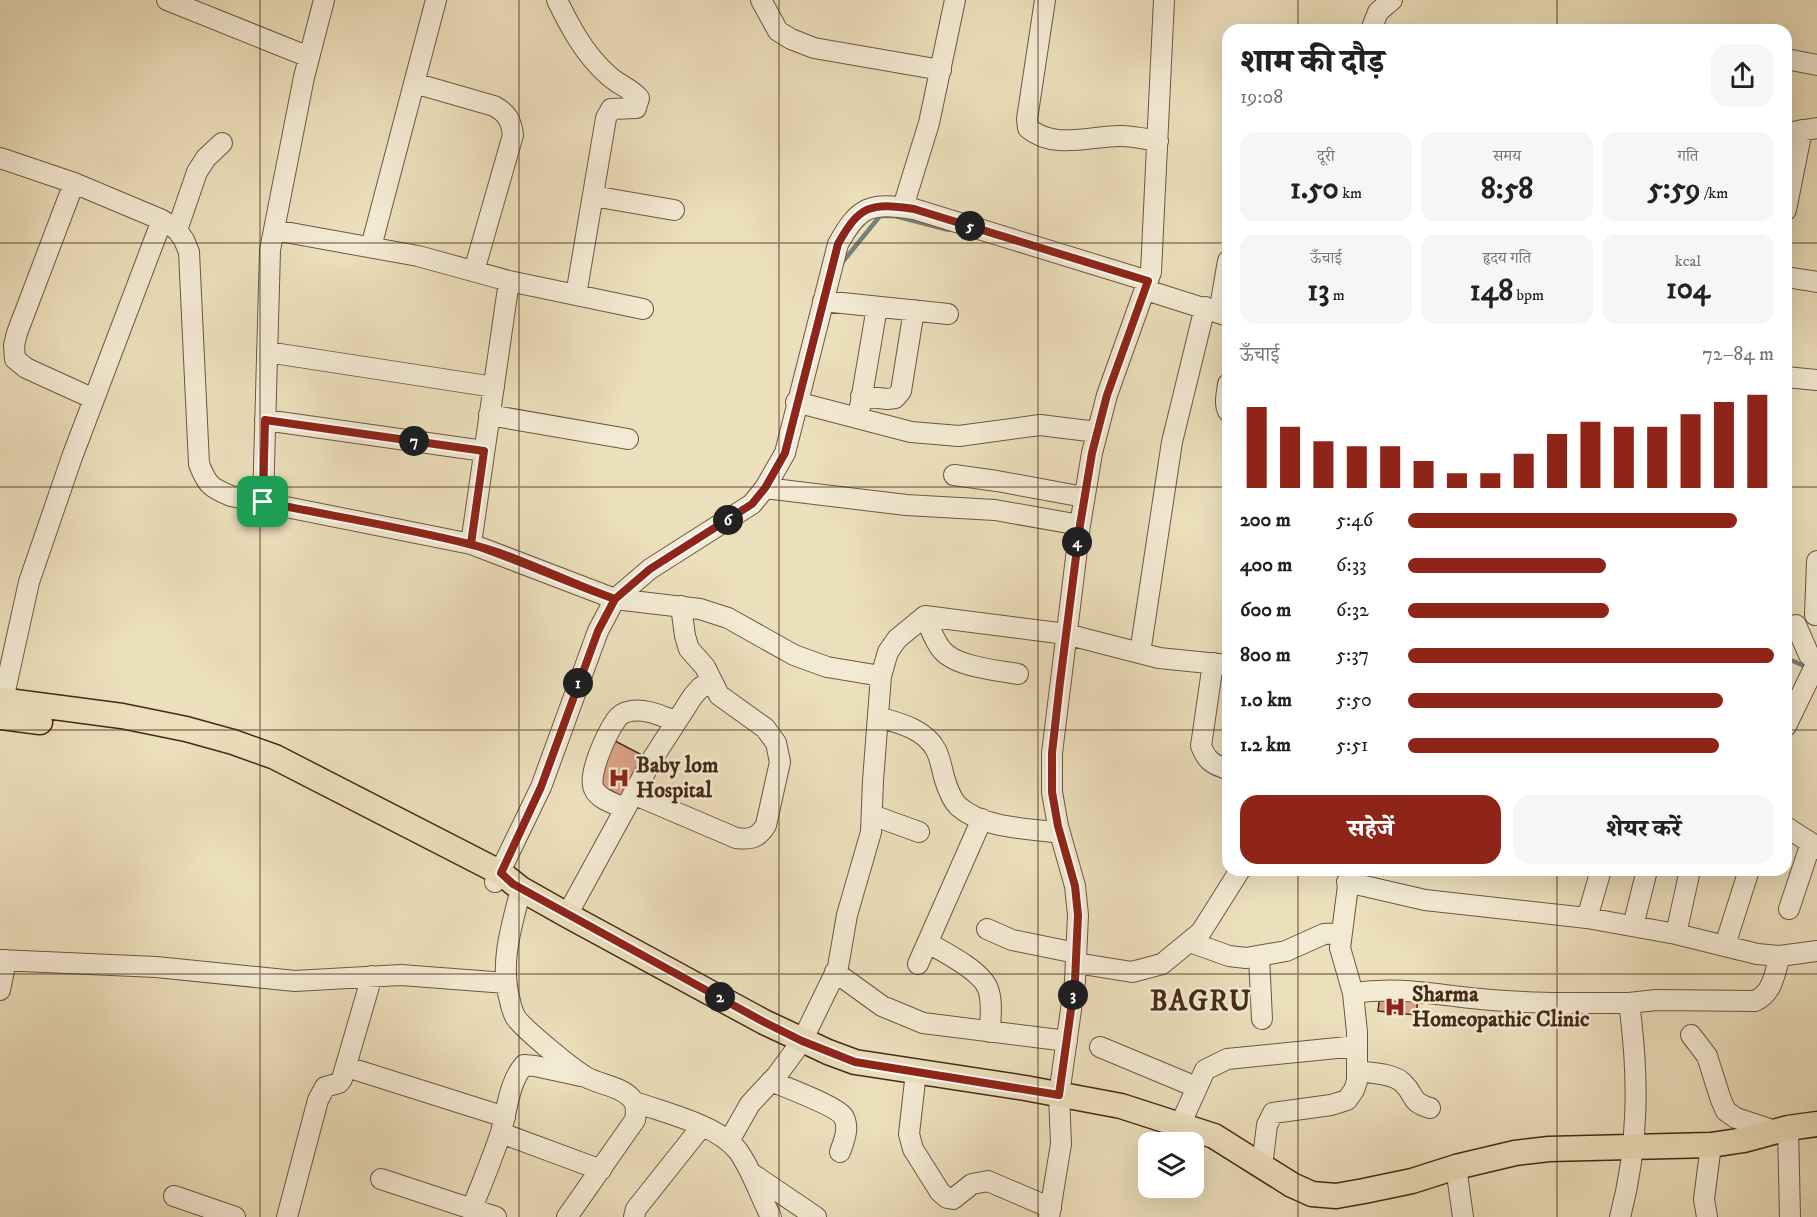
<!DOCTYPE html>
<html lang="hi">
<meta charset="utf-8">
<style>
body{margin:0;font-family:"IM FELL DW Pica","Noto Serif Devanagari",serif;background:#f6f6f6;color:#222;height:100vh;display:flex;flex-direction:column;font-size:22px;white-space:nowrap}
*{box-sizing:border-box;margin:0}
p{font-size:20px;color:#767676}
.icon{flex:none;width:33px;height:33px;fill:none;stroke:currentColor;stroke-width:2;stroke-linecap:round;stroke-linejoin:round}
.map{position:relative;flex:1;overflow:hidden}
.sheet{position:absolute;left:1222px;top:24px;width:570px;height:852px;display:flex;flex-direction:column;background:#fff;border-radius:18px;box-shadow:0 6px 24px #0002}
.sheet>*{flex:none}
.controls{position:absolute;left:1138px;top:1132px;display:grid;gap:12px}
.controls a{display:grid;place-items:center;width:66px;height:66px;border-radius:12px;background:#fff;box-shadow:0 6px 24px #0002;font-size:30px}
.pin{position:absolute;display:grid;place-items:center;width:51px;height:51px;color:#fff;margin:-26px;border-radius:12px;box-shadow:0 3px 9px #0006}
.km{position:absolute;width:30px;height:30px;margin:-15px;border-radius:50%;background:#222;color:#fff;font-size:16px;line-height:30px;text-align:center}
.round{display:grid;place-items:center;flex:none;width:63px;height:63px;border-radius:18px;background:#f6f6f6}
.head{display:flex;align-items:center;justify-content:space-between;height:102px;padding:0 18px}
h1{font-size:33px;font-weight:800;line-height:45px}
.metrics{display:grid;grid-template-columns:repeat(3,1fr);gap:9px;height:102px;padding:6px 18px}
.metrics div{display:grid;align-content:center;border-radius:15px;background:#f6f6f6;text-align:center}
.metrics b{font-size:30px;font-weight:800}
.metrics small{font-size:16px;font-weight:400}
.metrics p{font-size:16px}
.chart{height:168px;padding:12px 18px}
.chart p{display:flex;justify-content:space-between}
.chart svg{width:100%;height:108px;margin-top:6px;stroke:#8f2418;stroke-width:6}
.primary-button{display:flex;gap:12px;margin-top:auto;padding:12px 18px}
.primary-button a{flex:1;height:69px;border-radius:18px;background:#8f2418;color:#fff;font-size:24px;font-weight:800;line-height:69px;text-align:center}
.primary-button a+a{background:#f6f6f6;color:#222}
ul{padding:0 18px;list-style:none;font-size:20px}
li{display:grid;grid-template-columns:96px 72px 1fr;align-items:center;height:45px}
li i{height:15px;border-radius:8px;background:#8f2418}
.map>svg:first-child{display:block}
</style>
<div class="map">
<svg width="1817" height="1217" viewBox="0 0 1817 1217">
<rect width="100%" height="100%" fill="#ecdfbc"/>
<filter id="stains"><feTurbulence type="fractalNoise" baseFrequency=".00333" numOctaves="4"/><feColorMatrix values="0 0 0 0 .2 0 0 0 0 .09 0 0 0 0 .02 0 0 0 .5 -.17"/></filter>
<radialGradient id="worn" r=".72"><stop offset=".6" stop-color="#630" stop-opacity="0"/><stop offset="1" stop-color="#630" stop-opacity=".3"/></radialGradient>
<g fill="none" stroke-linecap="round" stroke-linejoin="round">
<path stroke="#788178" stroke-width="4.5" d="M841,264L880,216H895L949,230
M1786,658L1809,668"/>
</g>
<path fill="#dca288" stroke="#442918" stroke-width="1.5" d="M615,741L646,757L625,798L594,782Z
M1380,995L1418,999L1416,1015L1378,1011Z"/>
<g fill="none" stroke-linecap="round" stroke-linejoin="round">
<defs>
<path id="minor" d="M167,0L309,57
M557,0C570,27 585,55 608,75C617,84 630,88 639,98L636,108L611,109L606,118L576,295
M761,0L778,31L791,39L814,48L941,70
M1045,0L1027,119L1028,128C1054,150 1090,136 1120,136C1133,136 1146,139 1158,141
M1371,30L1378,12L1392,0
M1786,59L1817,65
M414,83L494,106C507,113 511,120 513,135L474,271
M1786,133L1817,128
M0,158L74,183L162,220L177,230L184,240L189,252L199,464C207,485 211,488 231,496L471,544L615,599L700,609L728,618L794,655L827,667L881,676
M74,183L17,333L14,345L15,359L26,368L94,399
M593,196L674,210
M903,207L929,123L955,0
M1786,210L1802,130
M177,230L197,172L206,158L222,143
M274,230L418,256L509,281L471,544
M371,247L436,0
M1786,277L1817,282
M509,281L643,309
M1146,290L1228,316
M823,301L948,314
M1219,313L1228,261
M267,352L494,387
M1786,377L1817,380
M1228,384C1227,393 1224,403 1228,411
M861,396L887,399L895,398L901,391L914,310
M796,402L911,432L959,436L1040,425L1097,432
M860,407L877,307
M489,415L628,439
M265,420L484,451
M954,475L997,481L1084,497
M765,488L906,505L995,510L1080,525
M263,502L270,250L304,77L324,0
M1815,615L1817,561
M925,616C930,627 934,641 942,650C956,667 996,670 1018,674
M1796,625L1809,655L1817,662
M1140,653L1172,442L1205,307
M1213,663L1201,746C1207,761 1213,765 1228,769
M3,700L29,582L72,457L162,220
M878,717C899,723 925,729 936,750C940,758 942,769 944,777C947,787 951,799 958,806C984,829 1028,828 1060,833
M1786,726L1817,662
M633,794L736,838C751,840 758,838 766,825L780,762L776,743L765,728L719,695L705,667L689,649L685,636L681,606
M625,808C615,804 599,800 594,789C587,775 607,733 616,720C619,715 625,712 631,711C646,708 663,717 676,721
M872,815L919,832
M1786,827L1811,843L1817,849
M495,882L541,787L598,631L615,599L650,569L752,504L765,488L785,453L838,244C859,206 870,202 914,209L1148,281
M1347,882L1425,900L1587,918L1676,934L1757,954L1780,956L1817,951
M521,889C512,925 499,963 510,1001C511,1006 513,1013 516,1018C525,1030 572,1069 586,1077C600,1085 626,1087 634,1102C637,1108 636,1114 635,1120L567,1217
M1789,909L1811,843
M567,915L653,758L693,696L701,687L713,684
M1587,918L1601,870
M1633,926L1647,870
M987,929L1012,940L1076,953
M1676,934L1690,870
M1190,942L1229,956L1246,958L1286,951L1324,934L1342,933
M928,943C944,952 982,971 988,989C993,1002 990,1019 990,1032
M1725,945L1749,870
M1259,957L1262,1019
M0,960L156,967L295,981L401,975L506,983
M1076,963L1132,972L1162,964L1201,932L1240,870
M918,964L982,819
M835,972L882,1006L923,1023L1067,1041
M0,990L6,960
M1353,993C1401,986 1435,995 1481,999C1530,1004 1579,1003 1629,1003C1639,1076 1639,1146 1620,1217
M1629,1003L1656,1000L1755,1001C1773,993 1774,975 1780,956
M1691,1035L1707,1056L1721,1100L1726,1111L1736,1118L1775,1131
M1100,1047L1196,1087
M347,1067L505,1117
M1357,1071C1370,1073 1393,1073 1403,1083C1416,1095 1408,1101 1430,1108
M916,1072L909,1134L913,1149L940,1192L947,1198L953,1199L972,1184L988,1181L1051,1208
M771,1081C785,1087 836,1106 843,1116C850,1127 844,1141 840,1152
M635,1102C665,1113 718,1125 738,1151C752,1170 760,1196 771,1217
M1180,1125L1205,1070L1227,1059L1357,1046
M1788,1128L1790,1217
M501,1133L601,1170
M729,1141L750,1104L777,1075L802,1041L838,967L847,915L871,832L873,781L881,676L888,652L897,639L925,616L1066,634L1159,658L1228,665
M1262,1166L1267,1125L1273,1113L1331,1105L1347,1100L1354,1090L1357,1081V1032L1353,993L1340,948L1350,870
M1456,1167L1463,1217
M751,1173L816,1217
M381,1179L496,1217
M174,1196L235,1217
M472,1208C482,1183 493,1157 501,1132C507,1110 509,1082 524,1065L535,1066L581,1076
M287,1217L318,1100L325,1087L339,1083L342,1079L372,976
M634,1217L636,1209L702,1126
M1049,1217L1061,1144L1059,1095L1075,981L1078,915L1075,886L1058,826L1052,792V753L1080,525L1092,453L1107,395L1151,272L1164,0
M1707,1217L1704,1199L1711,1145"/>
<path id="major" d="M0,700L122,716L186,729L233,742L275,757L501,873L521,889L567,915L764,1022L828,1052L855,1062L1025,1088L1121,1106L1214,1136L1292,1185L1312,1194L1336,1196L1364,1191L1412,1181L1456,1167L1515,1153L1549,1149L1711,1145L1744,1140L1788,1128L1817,1124
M0,717L40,722"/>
</defs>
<use href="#minor" stroke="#6e5641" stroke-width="22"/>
<use href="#major" stroke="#442918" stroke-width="27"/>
<use href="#minor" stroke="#f3ead3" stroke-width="20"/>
<use href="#major" stroke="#ecdfbc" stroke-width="24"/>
</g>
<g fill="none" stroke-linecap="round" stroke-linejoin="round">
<defs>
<path id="route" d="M263,502C332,516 402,527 469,544C519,556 566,582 615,599L598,631L541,787L501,873L513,884L764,1022L802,1041L855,1062L1059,1095L1075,981L1078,915L1075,886L1058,826L1052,792V753L1060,682L1080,525L1092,453L1107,395L1148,281L914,209C870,202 859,206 838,244L785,453L765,488L752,504L650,569L615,599C566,582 519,560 471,544L484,451L265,420L263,502"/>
</defs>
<use href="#route" stroke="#fff" stroke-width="12"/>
<use href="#route" stroke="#8f2418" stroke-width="8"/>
</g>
<path fill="none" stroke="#442918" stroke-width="1.5" stroke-opacity="0.55" d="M260,0V1217M519,0V1217M779,0V1217M1038,0V1217M1298,0V30M1557,0V30M0,243H1228M1786,243H1817M0,487H1228M1786,487H1817M0,730H1228M1786,730H1817M1298,870V1217M1557,870V1217M0,974H1817"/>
<defs>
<symbol id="hospital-bare" viewBox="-9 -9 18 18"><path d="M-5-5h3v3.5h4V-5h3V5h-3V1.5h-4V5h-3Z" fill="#8f2418" stroke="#f3ead3" stroke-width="2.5" paint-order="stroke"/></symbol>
</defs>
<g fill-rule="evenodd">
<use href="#hospital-bare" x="604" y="763" width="30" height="30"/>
<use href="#hospital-bare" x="1380" y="992" width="30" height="30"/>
</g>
<g text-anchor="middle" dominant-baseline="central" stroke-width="5" stroke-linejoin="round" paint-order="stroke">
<g font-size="22" font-weight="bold" fill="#442918" stroke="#f3ead3" text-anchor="start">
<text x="636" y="765">Baby lom<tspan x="636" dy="25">Hospital</tspan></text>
<text x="1412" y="994">Sharma<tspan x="1412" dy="25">Homeopathic Clinic</tspan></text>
</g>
<g font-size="28" font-weight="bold" letter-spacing="1.5" fill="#442918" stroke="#f3ead3">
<text x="1201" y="1001">BAGRU</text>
</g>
</g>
<rect width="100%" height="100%" filter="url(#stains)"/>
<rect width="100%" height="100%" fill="url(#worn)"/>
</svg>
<div class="controls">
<a><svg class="icon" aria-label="layers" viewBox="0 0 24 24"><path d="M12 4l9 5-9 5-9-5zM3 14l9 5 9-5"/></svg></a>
</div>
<div class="pin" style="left:263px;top:502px;background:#1e9e55"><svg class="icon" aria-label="arrive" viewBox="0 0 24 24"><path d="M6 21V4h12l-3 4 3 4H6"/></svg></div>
<b class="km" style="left:578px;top:683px">1</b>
<b class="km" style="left:720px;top:997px">2</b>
<b class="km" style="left:1073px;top:995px">3</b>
<b class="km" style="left:1077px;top:542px">4</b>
<b class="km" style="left:970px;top:226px">5</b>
<b class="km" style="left:728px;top:520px">6</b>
<b class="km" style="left:414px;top:441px">7</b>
<section class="sheet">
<div class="head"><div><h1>शाम की दौड़</h1><p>19:08</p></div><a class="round"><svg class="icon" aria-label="share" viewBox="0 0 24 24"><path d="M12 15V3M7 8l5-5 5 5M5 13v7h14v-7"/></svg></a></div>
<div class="metrics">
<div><p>दूरी</p><b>1.50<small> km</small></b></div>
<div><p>समय</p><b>8:58</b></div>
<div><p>गति</p><b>5:59<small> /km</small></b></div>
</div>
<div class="metrics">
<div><p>ऊँचाई</p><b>13<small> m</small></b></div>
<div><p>हृदय गति</p><b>148<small> bpm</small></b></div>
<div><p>kcal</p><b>104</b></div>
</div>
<div class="chart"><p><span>ऊँचाई</span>72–84 m</p>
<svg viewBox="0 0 160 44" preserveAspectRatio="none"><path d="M5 44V11M15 44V19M25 44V25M35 44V27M45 44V27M55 44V33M65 44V38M75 44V38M85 44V30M95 44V22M105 44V17M115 44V19M125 44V19M135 44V14M145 44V9M155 44V6"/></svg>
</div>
<ul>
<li><b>200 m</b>5:46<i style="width:90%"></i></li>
<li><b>400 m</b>6:33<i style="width:54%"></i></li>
<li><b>600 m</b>6:32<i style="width:55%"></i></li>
<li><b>800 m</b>5:37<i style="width:100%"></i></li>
<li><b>1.0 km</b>5:50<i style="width:86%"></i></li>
<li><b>1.2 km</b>5:51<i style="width:85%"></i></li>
</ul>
<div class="primary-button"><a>सहेजें</a><a>शेयर करें</a></div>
</section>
</div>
